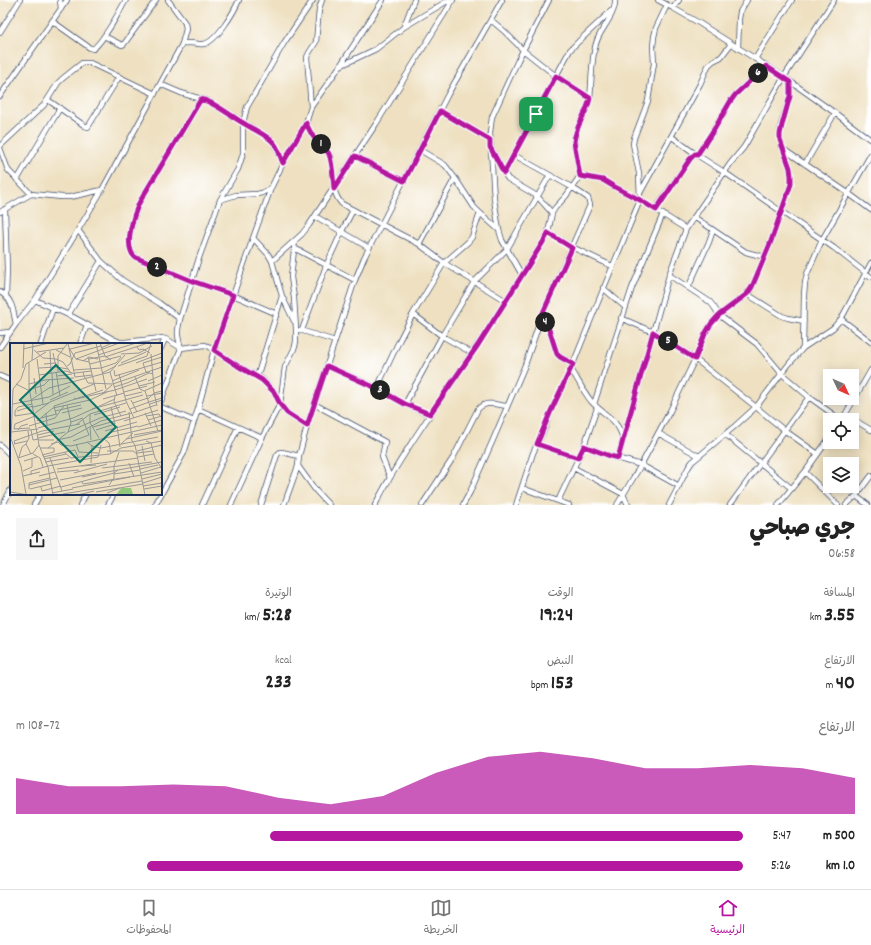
<!DOCTYPE html>
<html lang="ar">
<meta charset="utf-8">
<style>
body{margin:0;font-family:Dekko,"Playpen Sans Arabic",sans-serif;background:#f6f6f6;color:#222;direction:rtl;height:100vh;display:flex;flex-direction:column;font-size:15px;white-space:nowrap}
*{box-sizing:border-box;margin:0}
p{font-size:13px;color:#767676}
.icon{flex:none;width:22px;height:22px;fill:none;stroke:currentColor;stroke-width:2;stroke-linecap:round;stroke-linejoin:round}
.map{position:relative;height:505px;overflow:hidden;direction:ltr}
.details{display:flex;flex-direction:column;background:#fff;flex:1}
.details>*{flex:none}
.needle{width:26px;rotate:134deg}
.tools{position:absolute;left:823px;top:369px;display:grid;gap:8px}
.tools a{display:grid;place-items:center;width:36px;height:36px;border-radius:0px;background:#fff;box-shadow:0 2px 10px #0003;font-size:20px}
.pin{position:absolute;display:grid;place-items:center;width:34px;height:34px;color:#fff;margin:-17px;border-radius:8px;box-shadow:0 2px 6px #0006}
.km{position:absolute;width:20px;height:20px;margin:-10px;border-radius:50%;background:#222;color:#fff;font-size:11px;line-height:20px;text-align:center}
.round{display:grid;place-items:center;flex:none;width:42px;height:42px;border-radius:0px;background:#f6f6f6}
.summary{display:flex;align-items:center;justify-content:space-between;height:68px;padding:0 16px}
h1{font-size:22px;font-weight:800;line-height:30px}
.figures{display:grid;grid-template-columns:repeat(3,1fr);gap:6px;height:68px;padding:4px 16px}
.figures div{display:grid;align-content:center}
.figures b{font-size:20px;font-weight:800}
.figures small{font-size:11px;font-weight:400}
.figures p{font-size:11px}
.chart{height:112px;padding:8px 16px}
.chart p{display:flex;justify-content:space-between}
.chart svg{width:100%;height:72px;margin-top:4px;fill:#b5179e;opacity:.7}
ul{padding:0 16px;list-style:none;font-size:13px}
li{display:grid;grid-template-columns:64px 48px 1fr;align-items:center;height:30px}
li i{height:10px;border-radius:5px;background:#b5179e}
.menu{display:flex;justify-content:space-around;align-items:center;height:56px;border-top:1px solid #e0e0e0;background:#fff;font-size:11px;color:#767676}
.menu a{display:grid;justify-items:center;gap:2px}
.menu .current{color:#b5179e}
.map>svg:first-child{display:block}
</style>
<div class="map">
<svg width="871" height="505" viewBox="0 0 871 505">
<rect width="100%" height="100%" fill="#fff"/>
<filter id="ink" filterUnits="userSpaceOnUse"><feTurbulence type="fractalNoise" baseFrequency=".025" numOctaves="2"/><feDisplacementMap in="SourceGraphic" scale="8" xChannelSelector="R" yChannelSelector="G"/><feConvolveMatrix kernelMatrix="1 2 1 2 8 2 1 2 1" color-interpolation-filters="sRGB"/></filter>
<filter id="wash" filterUnits="userSpaceOnUse"><feTurbulence type="fractalNoise" baseFrequency=".012" numOctaves="4" result="noise"/><feDisplacementMap in="SourceGraphic" scale="16" xChannelSelector="R" yChannelSelector="G"/><feGaussianBlur stdDeviation="0.9" result="paint"/><feColorMatrix in="noise" values="0 0 0 0 0 0 0 0 0 0 0 0 0 0 0 0 0 1.4 0 .05"/><feComposite in="paint" operator="in"/></filter>
<g filter="url(#wash)">
<rect width="100%" height="100%" fill="#eee0c0"/>
</g>
<g filter="url(#ink)">
<g fill="none" stroke-linecap="round" stroke-linejoin="round">
<defs>
<path id="street" d="M60,0L61,9
M658,0L673,8L699,23L784,77L835,113L871,140
M673,8L679,0
M491,20L504,31L523,50L556,76L590,98
M52,21L90,48L93,49C104,41 119,12 126,0
M404,26L414,0
M0,32L20,0
M104,36L122,45L124,44L156,0
M182,44C192,41 196,45 204,44C217,41 234,12 239,0
M738,48L739,19L740,12L747,0
M755,59L792,0
M340,66L376,49L404,27L449,0
M160,84L181,93L208,101L269,138C277,146 279,153 283,163
M0,96L67,0
M201,99L139,203C134,217 122,248 137,258L192,281L233,295L277,314
M48,100L85,126L88,127L119,77
M311,107L307,57L309,53L316,42L319,9L322,0
M440,111L490,140
M306,123C309,129 311,135 315,140C320,145 327,149 330,156C335,172 329,190 342,204L419,244L444,263L506,301
M672,137L697,155L724,172L834,248L871,277
M0,146L44,105L58,83L62,79L82,63H90L155,94
M0,148L8,170L31,194
M491,148L504,173L508,179L537,196L552,213
M783,149L848,193L871,210
M420,150L445,165L455,178L474,207L480,213L499,230
M697,155L715,128L730,102L735,95L766,65
M355,156L404,181
M805,164L835,113
M504,173L570,50L579,41L611,11
M580,176L603,180L613,186L640,200L686,229
M17,180L60,108
M640,193L700,84L708,66L713,61L721,57L731,44
M220,200L236,195L257,194L262,193L271,188
M5,209L7,269L6,296
M655,210L690,159L695,154
M0,212L31,194L62,197H70L102,190
M315,216L369,248
M694,217L746,252L765,257
M78,230L101,261L122,280L159,303L180,319
M548,233L572,247L612,266
M253,238L268,254L272,261L282,296L294,321
M419,244L455,178
M294,248L355,280
M272,261L302,234L309,225L376,124L453,0
M522,275L507,249L502,240L499,230L494,199L490,133L492,117L518,60L549,0
M669,275L710,302L714,307L719,315L745,335L757,344L782,374L809,397L841,420
M603,288L625,307
M688,288L709,242L713,230
M0,292C13,299 13,311 16,324
M747,294L782,316L788,318L804,321
M35,300L73,317L113,339L120,342H125L162,338L168,340L181,348L205,345L210,347L238,366L262,379L274,392L280,404L287,413L307,426
M413,314L442,336L472,353
M68,315L101,261
M542,315L550,332L557,354L560,357L573,364
M621,318L653,332L695,359L756,407L784,430L818,454
M841,319L871,342
M300,330L335,341
M302,330L326,266L342,231L353,210
M0,333L10,332
M41,344L53,308
M80,344L87,325
M0,347L16,324L35,300L78,230L102,190L182,44L186,29L185,23L168,0
M161,348L165,339
M803,348L804,295L805,283L807,274L822,240L871,154
M327,366L377,388L405,404L430,415
M571,369C578,380 583,391 591,401C604,416 617,417 623,439
M0,376L11,381
M257,377L282,296
M377,388L400,339L413,314L444,263L468,242L472,237L480,213
M161,401L181,348C177,335 177,332 180,319L199,258L220,200L238,169L241,160L243,153V123L247,107L284,43L313,0
M314,404L385,442L382,457L390,478
M405,404L442,336L474,282L507,249L550,175
M594,404L632,288L663,214
M161,407L194,421
M198,409L262,438
M846,415L871,430
M842,420L871,370
M658,433L699,456
M725,434L791,488
M537,444L578,458
M0,445L11,456
M584,446L610,456L641,465L679,486
M618,458L669,275L686,229L730,164L744,147L784,77L834,0
M298,466L316,491L329,505
M574,468L623,494L628,505
M805,472L838,505
M522,488L569,505
M856,496L868,505
M558,501L584,446L597,408
M3,505L11,489
M34,505L40,494
M80,505L86,494
M108,505L114,494
M155,505L184,453L198,409L214,350L253,238L271,188L283,163L306,123L311,107L340,66L383,0
M202,505L238,427
M231,505L262,438L280,404L285,367L295,347L296,341V329L294,298L291,277L295,241
M261,505L277,455L280,452H282L299,456
M284,505L298,466L299,456L307,426L355,280L364,258L448,94L502,0
M375,505C404,449 443,397 478,344C501,310 522,274 545,239L548,233L552,213L555,208L566,196L580,176L574,142C575,126 587,114 590,98C592,81 591,51 599,36C604,26 616,12 615,0
M422,505L453,458L478,409C487,400 496,405 507,406
M463,505L470,492L493,440L525,365L542,315L590,205L588,198L573,188L514,155
M516,505L533,453L545,428L550,413L571,369L596,307L640,200L639,173L633,144L634,138L648,101L654,63L653,47L654,37L656,28L667,5
M617,505L641,465L670,411L695,359L705,334L711,324L719,315L747,294L752,287L770,244L791,184V177L790,168L780,140V134L781,125L790,96V82
M669,505L688,468L692,462L735,426L756,407L789,364L803,348L833,328L841,319L847,308L871,263
M730,505L809,397
M778,505L805,472L830,437
M846,505L856,496L871,476"/>
</defs>
<use href="#street" stroke="#3b4a6d" stroke-width="6"/>
<use href="#street" stroke="#fff" stroke-width="4.5"/>
</g>
</g>
<g fill="none" stroke-linecap="round" stroke-linejoin="round" filter="url(#ink)">
<defs>
<path id="route" d="M766,66L790,82V96L782,125L780,134V140L790,168L791,176V184L770,244L752,287L747,294L719,315L711,324L705,334L695,359L653,332L618,458L610,456L584,446L578,458L537,444L550,413L573,364L560,357L557,354L550,332L542,315L572,248L548,233L545,239L478,345L430,414L405,404L376,388L327,366L307,426L287,413L280,404L274,392L262,380L238,366L214,350L233,295L192,281L137,258C134,257 132,254 131,251C126,239 134,214 139,203L201,99C218,104 230,116 245,124C254,130 267,135 274,143C279,149 280,157 283,163L306,123C309,129 311,135 316,140C320,145 326,148 329,154C333,164 333,178 334,189L355,156L404,181L440,111L490,140V147L504,173L556,76L590,98C587,114 575,126 574,142L580,176L603,180L613,186L640,200L656,210L690,159L695,154L697,155L715,128L730,102L735,95Z"/>
</defs>
<use href="#route" stroke="#fff" stroke-width="8"/>
<use href="#route" stroke="#b5179e" stroke-width="5"/>
</g>
<g transform="translate(10 343)">
<rect width="152" height="152" fill="#eee0c0"/>
<path d="M111,145H121L123,151L106,152Z" fill="#91c97c"/>
<path fill="none" stroke="#9a9999" stroke-width="1" d="M58,0L65,34L74,33L78,40L103,41L152,24M86,0L96,46M90,0L95,13L101,17M127,4L129,7L133,6L140,10M59,5L66,16L79,19M91,5L102,0M13,6L39,0M60,6L85,0M24,7L33,15L46,16L53,19L61,30M46,7L60,14M40,8L41,30M27,9L54,5M43,10L46,24M111,11L129,10L142,3M141,11L144,45M88,12L126,0M78,14L86,48M95,14L138,0M27,16L33,61M66,16L109,0M79,16L95,13M22,17L23,0M73,18L79,14L88,16M19,20V44L29,102L38,124L43,152M111,20L136,9M126,20L152,10M34,21L46,20M80,21L111,13M57,23L60,21L65,10L91,3M108,23L137,13L141,0M13,25L14,0M29,25L46,24L58,26M64,27L91,25L106,20L111,14M104,27L105,33L152,19M46,29L50,53M48,29V13L57,1M73,29L74,33L82,32M100,29L107,53M42,30L43,52M65,30L81,28M92,30L106,23M109,31L116,58L124,75M143,31L136,29L133,20L152,14M29,32L56,28L65,31M47,33L62,31M125,34L130,46L134,48L152,40M24,35L26,51M102,38L129,27M138,38L152,32M117,40L139,30M6,41L18,47L34,42L39,37M19,41L35,37L64,35M129,43L145,39M104,44L117,40M143,45L147,63M105,47L137,36M135,48L148,88M114,49L137,43M92,51L102,42M105,53L104,59L111,73M115,53L132,49M137,53L152,50M64,55L66,56L105,47M93,56L114,50M138,56L144,50L152,48M21,57L39,45L100,29L115,12M40,57L58,49M121,57L127,69M139,59L152,55M123,60L138,55M3,61L39,54L60,43M140,61L152,57M57,62L61,80L58,89M23,64L39,60M82,66L133,52M120,66L139,59M5,68V73L24,70M5,68L8,64L22,61M7,68L23,63M45,68L71,62M119,69L122,98L125,102L135,152M36,70L37,82M52,70L72,65M123,70L146,62M135,70L141,83M24,71L40,59L84,41M46,71L44,63L93,47M80,71V80L89,95M84,72L110,64M136,73L149,71L150,73M31,75L47,71M138,77L152,73M27,78L43,65L80,57L97,49M114,78L148,67M61,79L73,75M67,81L80,71L116,60M19,83L45,75L54,63M107,83L110,104M80,84L81,97M83,84L120,74M128,84L152,77M28,85L63,75L105,56M4,86L5,81L25,73M4,86L20,85M8,87L11,83L18,81M21,87L23,97L29,96M86,87L105,81L101,64M18,88L19,95L16,101L21,111M95,88L127,79M1,89L28,86M28,92L44,88M124,92L152,87M97,93L102,89L128,83M28,95L55,89M93,95L99,100L101,111M116,96L152,88M29,97H44M47,97L61,94L91,78L122,70M63,98L79,92L73,77M136,98L141,100L145,115L152,126M77,99L82,103L91,105L148,94M4,101L17,98M5,101L4,98L32,88L70,81M41,101L48,99L51,102L61,103L152,82M66,101L69,109L88,110M111,101L123,90M132,103L135,118M30,105H44V109L32,112M38,105L58,89L90,75L116,68M97,108H123L127,111M127,108L152,102M54,109L61,115L100,111L111,105L152,98M127,110L143,108M23,111L30,115L33,124M9,114L12,104L16,101M33,114L65,107L68,114M128,114L144,111M8,115L23,110L29,102M40,115L52,148M34,116L56,111M14,118L27,114M35,119L59,115M81,120L82,103M119,120L124,134M71,123L86,122M92,125L142,119M47,126L128,115M130,126L148,122M13,128L22,124V116M47,129L69,127M64,130L97,121M131,130L151,124M86,131L152,119M104,131L130,127M21,132V128L38,123L88,114L91,102M13,133L30,129M29,133L45,129M72,134L86,131M132,136L152,131M50,137L86,130M72,139L73,141L152,129M133,140L152,134M19,142L47,135M99,142L104,135V123L109,109M133,143L152,140M31,144L32,148L51,143M51,144L104,130L108,127M62,145L120,134M19,146V140L40,135M20,146L41,141M134,146L152,143M0,149L19,152M86,149L133,141M42,150L63,146M97,150L110,145M16,151L11,123L1,96L3,46L11,36L16,21L36,9M53,151L132,138M68,152L84,148"/>
<path fill="#0f766e" fill-opacity="0.15" stroke="#0f766e" stroke-width="2" d="M46,22L106,84L70,119L10,57Z"/>
<rect width="152" height="152" fill="none" stroke="#1b2f5e" stroke-width="2"/>
</g>
</svg>
<div class="tools">
<a><svg class="needle" viewBox="-14 -14 28 28"><path d="M0-13l5 13h-10z" fill="#e53935"/><path d="M0 13l5-13h-10z" fill="#767676"/></svg></a>
<a><svg class="icon" aria-label="locate" viewBox="0 0 24 24"><circle cx="12" cy="12" r="6"/><path d="M12 2v4M12 18v4M2 12h4M18 12h4"/></svg></a>
<a><svg class="icon" aria-label="layers" viewBox="0 0 24 24"><path d="M12 4l9 5-9 5-9-5zM3 14l9 5 9-5"/></svg></a>
</div>
<div class="pin" style="left:536px;top:114px;background:#1e9e55"><svg class="icon" aria-label="arrive" viewBox="0 0 24 24"><path d="M6 21V4h12l-3 4 3 4H6"/></svg></div>
<b class="km" style="left:321px;top:144px">1</b>
<b class="km" style="left:157px;top:267px">2</b>
<b class="km" style="left:380px;top:390px">3</b>
<b class="km" style="left:545px;top:322px">4</b>
<b class="km" style="left:668px;top:341px">5</b>
<b class="km" style="left:758px;top:73px">6</b>
</div>
<section class="details">
<div class="summary"><div><h1>جري صباحي</h1><p>06:58</p></div><a class="round"><svg class="icon" aria-label="share" viewBox="0 0 24 24"><path d="M12 15V3M7 8l5-5 5 5M5 13v7h14v-7"/></svg></a></div>
<div class="figures">
<div><p>المسافة</p><b>3.55<small> km</small></b></div>
<div><p>الوقت</p><b>19:24</b></div>
<div><p>الوتيرة</p><b>5:28<small> /km</small></b></div>
</div>
<div class="figures">
<div><p>الارتفاع</p><b>40<small> m</small></b></div>
<div><p>النبض</p><b>153<small> bpm</small></b></div>
<div><p>kcal</p><b>233</b></div>
</div>
<div class="chart"><p><span>الارتفاع</span>72–108 m</p>
<svg viewBox="0 0 160 44" preserveAspectRatio="none"><path d="M0 44V22L10 27L20 27L30 26L40 27L50 34L60 38L70 33L80 19L90 9L100 6L110 10L120 16L130 16L140 14L150 16L160 22V44z"/></svg>
</div>
<ul>
<li><b>500 m</b>5:47<i style="width:65%"></i></li>
<li><b>1.0 km</b>5:26<i style="width:82%"></i></li>
</ul>
</section>
<nav class="menu">
<a class="current"><svg class="icon" aria-label="home" viewBox="0 0 24 24"><path d="M3 11l9-7 9 7M6 9v11h12V9"/></svg>الرئيسية</a>
<a><svg class="icon" aria-label="map" viewBox="0 0 24 24"><path d="M3 6l6-2 6 2 6-2v14l-6 2-6-2-6 2zM9 4v14M15 6v14"/></svg>الخريطة</a>
<a><svg class="icon" aria-label="saved" viewBox="0 0 24 24"><path d="M7 4h10v16l-5-4-5 4z"/></svg>المحفوظات</a>
</nav>
